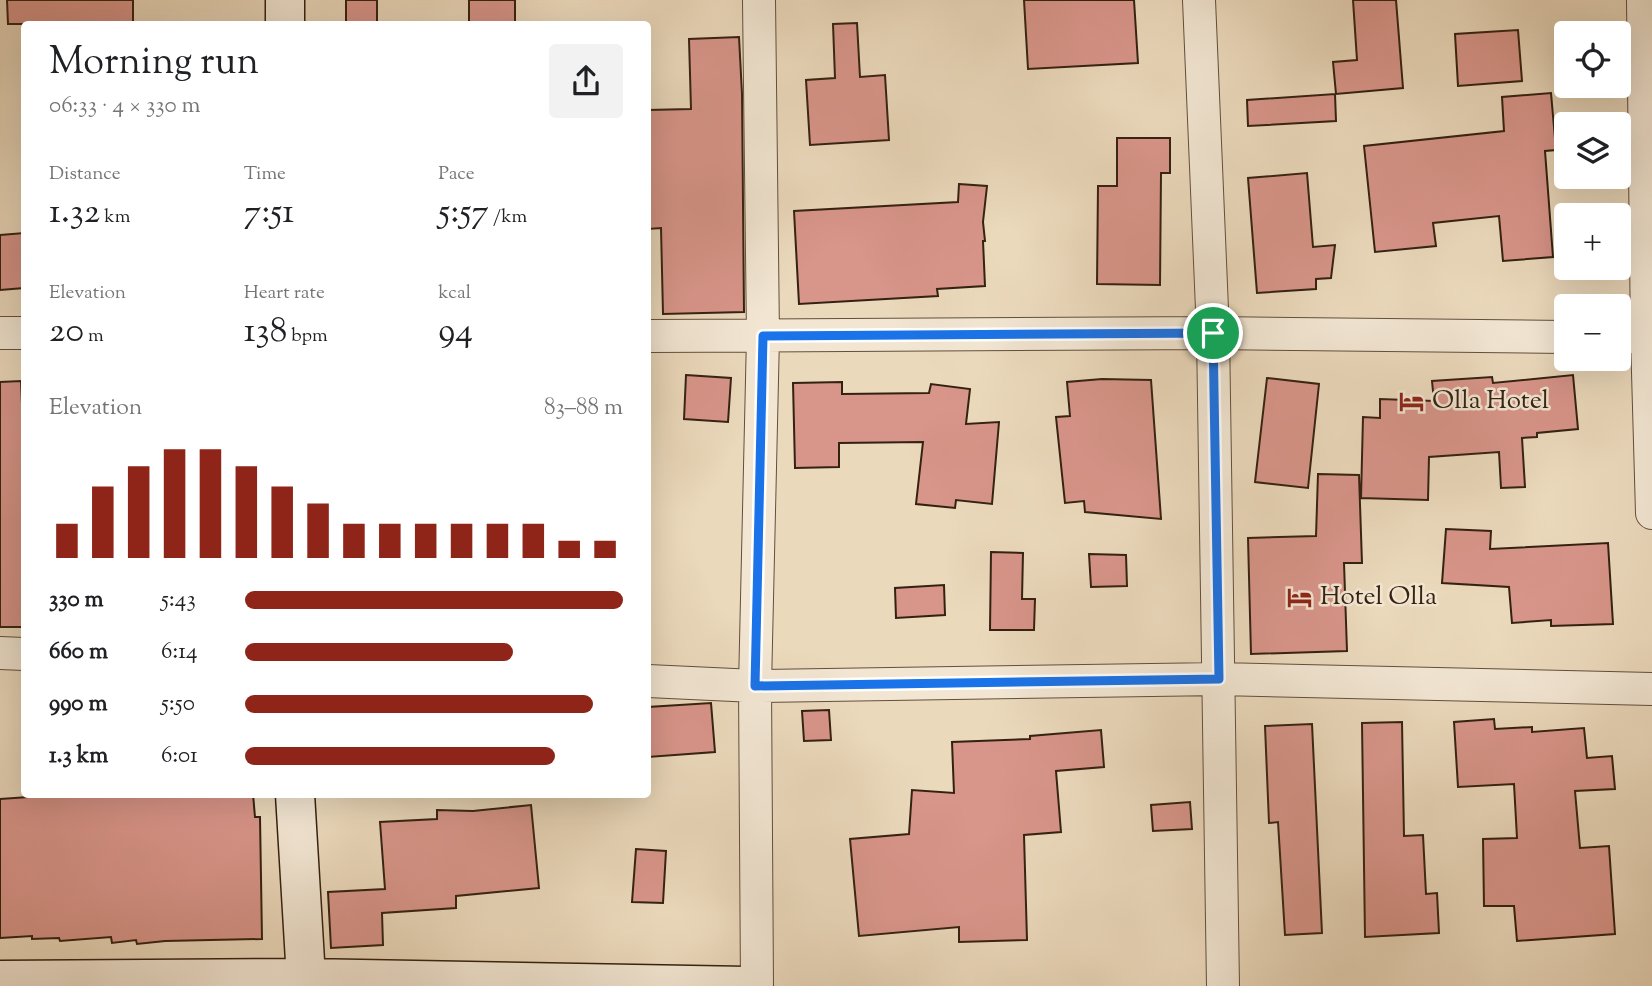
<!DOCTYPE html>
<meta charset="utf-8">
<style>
body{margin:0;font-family:"Sorts Mill Goudy",serif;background:#f2f2f2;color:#202124;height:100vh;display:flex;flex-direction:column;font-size:26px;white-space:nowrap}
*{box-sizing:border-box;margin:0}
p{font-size:23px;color:#757577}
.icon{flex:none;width:38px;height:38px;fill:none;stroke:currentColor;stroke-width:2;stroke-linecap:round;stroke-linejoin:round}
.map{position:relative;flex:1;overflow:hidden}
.side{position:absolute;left:21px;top:21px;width:630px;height:777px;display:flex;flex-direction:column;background:#fff;border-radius:7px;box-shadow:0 7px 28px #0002}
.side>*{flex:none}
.buttons{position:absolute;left:1554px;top:21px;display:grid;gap:14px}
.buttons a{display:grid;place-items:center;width:77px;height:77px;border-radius:7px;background:#fff;box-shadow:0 7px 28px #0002;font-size:35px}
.pin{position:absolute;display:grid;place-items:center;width:60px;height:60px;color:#fff;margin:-30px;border:4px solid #fff;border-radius:50%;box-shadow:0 2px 7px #0007}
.round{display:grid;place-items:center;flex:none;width:74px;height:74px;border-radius:7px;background:#f2f2f2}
.summary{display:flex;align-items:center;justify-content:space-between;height:119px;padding:0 28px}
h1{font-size:38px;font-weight:600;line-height:52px}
.figures{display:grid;grid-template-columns:repeat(3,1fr);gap:10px;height:119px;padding:7px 28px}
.figures div{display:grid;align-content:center}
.figures b{font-size:35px;font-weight:600}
.figures small{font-size:19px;font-weight:400}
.figures p{font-size:19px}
.chart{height:196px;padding:14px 28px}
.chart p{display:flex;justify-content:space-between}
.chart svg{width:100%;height:126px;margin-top:7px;stroke:#8f2418;stroke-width:6}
ul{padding:0 28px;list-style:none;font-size:23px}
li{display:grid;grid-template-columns:112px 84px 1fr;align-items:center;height:52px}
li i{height:18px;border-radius:9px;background:#8f2418}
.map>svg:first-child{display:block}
</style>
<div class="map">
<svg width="1652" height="986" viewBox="0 0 1652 986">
<rect width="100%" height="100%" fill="#ebd9bc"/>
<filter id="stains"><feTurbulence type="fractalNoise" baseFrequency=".00286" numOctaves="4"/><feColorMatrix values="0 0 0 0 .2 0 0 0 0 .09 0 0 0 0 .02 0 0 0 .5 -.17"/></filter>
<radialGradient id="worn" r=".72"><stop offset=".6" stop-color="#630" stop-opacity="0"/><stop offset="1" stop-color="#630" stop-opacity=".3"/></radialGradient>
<path fill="#d8958a" stroke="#342111" stroke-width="2" d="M7,0H133V24H8Z
M346,0H377V24H346Z
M469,0H515V24H469Z
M1024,0H1134L1138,63L1028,69Z
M1353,0H1396L1403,88L1336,94L1333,62L1357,60Z
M857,23L860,77L885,75L889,140L810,145L806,80L835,78L833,24Z
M1518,30L1522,81L1458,86L1455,34Z
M739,37L742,94L744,312L663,314L661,228L648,229V110L691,109L689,39Z
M1551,93L1556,150L1545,151L1553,257L1503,261L1499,216L1433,223L1436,246L1375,252L1364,146L1504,131L1502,97Z
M1335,94L1336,121L1248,126L1247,100Z
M1117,138H1170V173H1161L1160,285L1097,284L1098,186H1117Z
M1307,173L1313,247L1335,245L1331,278L1316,279V289L1257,293L1248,178Z
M959,184L987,186L983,222L985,241H983L985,286L937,289L938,296L799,304L794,211L958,202Z
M24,233V288L0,290V235Z
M686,375L731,378L728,422L684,419Z
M1573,375L1578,429L1537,433V437L1522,438L1525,487L1501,488L1499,452L1429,457L1428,500L1361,498L1363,417L1380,418V399L1434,401L1432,381L1492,377L1493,383Z
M1267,378L1319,384L1308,488L1255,482Z
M1102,379L1151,380L1161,519L1085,512L1084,501L1065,503L1056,417L1070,416L1067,382Z
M21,381L24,450V627H0V382Z
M842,382V394L929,393L931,384L970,389L966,424L999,422L992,504L956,500L955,508L916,504L923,442L839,443V467L795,468L793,383Z
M1318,474L1359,475L1362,563H1344L1347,651L1251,654L1248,538L1316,536Z
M1446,529L1491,531L1490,549L1608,543L1613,624L1551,626V620L1512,623L1509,587L1442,583Z
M991,552L1023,553L1022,599H1035L1034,630H990Z
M1089,554L1126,555L1127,586L1091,587Z
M944,585L945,615L896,618L895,588Z
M711,703L715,752L648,757V707Z
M829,710L831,740L804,741L802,711Z
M1494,719L1495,729L1532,727V732L1584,728L1587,758L1612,756L1615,789L1575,791L1580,848L1609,846L1615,934L1517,941L1514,906H1484L1483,839L1517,838L1514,784L1458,787L1454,722Z
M1402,722L1404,836L1423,835L1426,894L1437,893L1439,933L1365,937L1362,723Z
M1312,724L1322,933L1285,935L1278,822L1269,823L1265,726Z
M1101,730L1104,767L1056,771L1061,832L1024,835L1027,940L959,942V927L859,936L850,839L909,834L912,790L954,793L952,742L1030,739V736Z
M72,794H253L255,817H260L262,939L165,941L137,944L136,940L112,943L111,937L60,941L59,938L32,939V936L0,938V799Z
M1190,802L1192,829L1153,831L1151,805Z
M531,805L539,888L456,896V908L382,913L383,945L331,948L328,892L385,889L380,822L437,819V810L473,811Z
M636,849L666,851L663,903L632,902Z"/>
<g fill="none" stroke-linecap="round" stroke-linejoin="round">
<defs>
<path id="street" d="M1199,0L1213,333L1223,986
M1643,0L1647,337L1652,513
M0,333H24
M648,336L1213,333L1566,337
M1619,337H1647
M0,653L24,654
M648,681L755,686L1219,679L1652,689
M757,986L755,686L763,336L759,0"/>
<path id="secondary" d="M285,0V24
M295,794L306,978L308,986
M0,980L306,978L747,986"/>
</defs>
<use href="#street" stroke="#624f3c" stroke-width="34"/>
<use href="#secondary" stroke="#342111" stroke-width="41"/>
<use href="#street" stroke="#f2e6d3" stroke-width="32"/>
<use href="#secondary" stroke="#f2e6d3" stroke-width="38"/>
</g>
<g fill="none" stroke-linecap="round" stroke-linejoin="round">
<defs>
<path id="route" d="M1213,333L1219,679L755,686L763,336Z"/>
</defs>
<use href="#route" stroke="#fff" stroke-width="14"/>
<use href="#route" stroke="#1a73e8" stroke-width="9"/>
</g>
<defs>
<symbol id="hotel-bare" viewBox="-9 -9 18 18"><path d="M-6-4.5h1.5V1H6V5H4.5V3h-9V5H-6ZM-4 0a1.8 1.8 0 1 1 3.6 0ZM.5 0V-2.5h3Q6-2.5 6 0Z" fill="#8f2418" stroke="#f2e6d3" stroke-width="2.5" paint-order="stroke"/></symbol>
</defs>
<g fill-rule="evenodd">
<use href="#hotel-bare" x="1394" y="384" width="35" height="35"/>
<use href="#hotel-bare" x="1282" y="580" width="35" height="35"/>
</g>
<g text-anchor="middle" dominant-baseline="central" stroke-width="5" stroke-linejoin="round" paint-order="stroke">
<g font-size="26" fill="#342111" stroke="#f2e6d3" text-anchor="start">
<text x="1432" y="401">Olla Hotel</text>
<text x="1320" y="597">Hotel Olla</text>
</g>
</g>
<rect width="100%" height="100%" filter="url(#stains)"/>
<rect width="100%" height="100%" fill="url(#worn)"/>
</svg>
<div class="buttons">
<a><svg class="icon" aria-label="locate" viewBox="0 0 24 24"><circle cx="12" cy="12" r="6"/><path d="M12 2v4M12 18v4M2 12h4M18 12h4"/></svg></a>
<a><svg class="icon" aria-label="layers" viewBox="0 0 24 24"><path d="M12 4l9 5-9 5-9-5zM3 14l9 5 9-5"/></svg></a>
<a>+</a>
<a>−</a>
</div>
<div class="pin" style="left:1213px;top:333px;background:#1e9e55"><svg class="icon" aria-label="arrive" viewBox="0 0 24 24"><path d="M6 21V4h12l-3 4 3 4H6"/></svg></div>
<section class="side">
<div class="summary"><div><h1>Morning run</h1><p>06:33 · 4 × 330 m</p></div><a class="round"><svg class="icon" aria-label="share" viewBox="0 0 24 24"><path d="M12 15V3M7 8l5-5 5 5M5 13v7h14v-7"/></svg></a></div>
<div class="figures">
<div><p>Distance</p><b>1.32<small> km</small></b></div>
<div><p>Time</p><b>7:51</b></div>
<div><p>Pace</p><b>5:57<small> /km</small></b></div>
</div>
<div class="figures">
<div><p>Elevation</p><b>20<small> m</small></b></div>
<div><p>Heart rate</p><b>138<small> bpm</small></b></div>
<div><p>kcal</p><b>94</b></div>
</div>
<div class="chart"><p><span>Elevation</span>83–88 m</p>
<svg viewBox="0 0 160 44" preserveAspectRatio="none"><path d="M5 44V32M15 44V19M25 44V12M35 44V6M45 44V6M55 44V12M65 44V19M75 44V25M85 44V32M95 44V32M105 44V32M115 44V32M125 44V32M135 44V32M145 44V38M155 44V38"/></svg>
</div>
<ul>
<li><b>330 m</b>5:43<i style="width:100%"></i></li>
<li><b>660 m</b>6:14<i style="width:71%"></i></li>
<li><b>990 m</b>5:50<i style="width:92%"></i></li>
<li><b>1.3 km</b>6:01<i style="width:82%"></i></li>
</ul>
</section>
</div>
